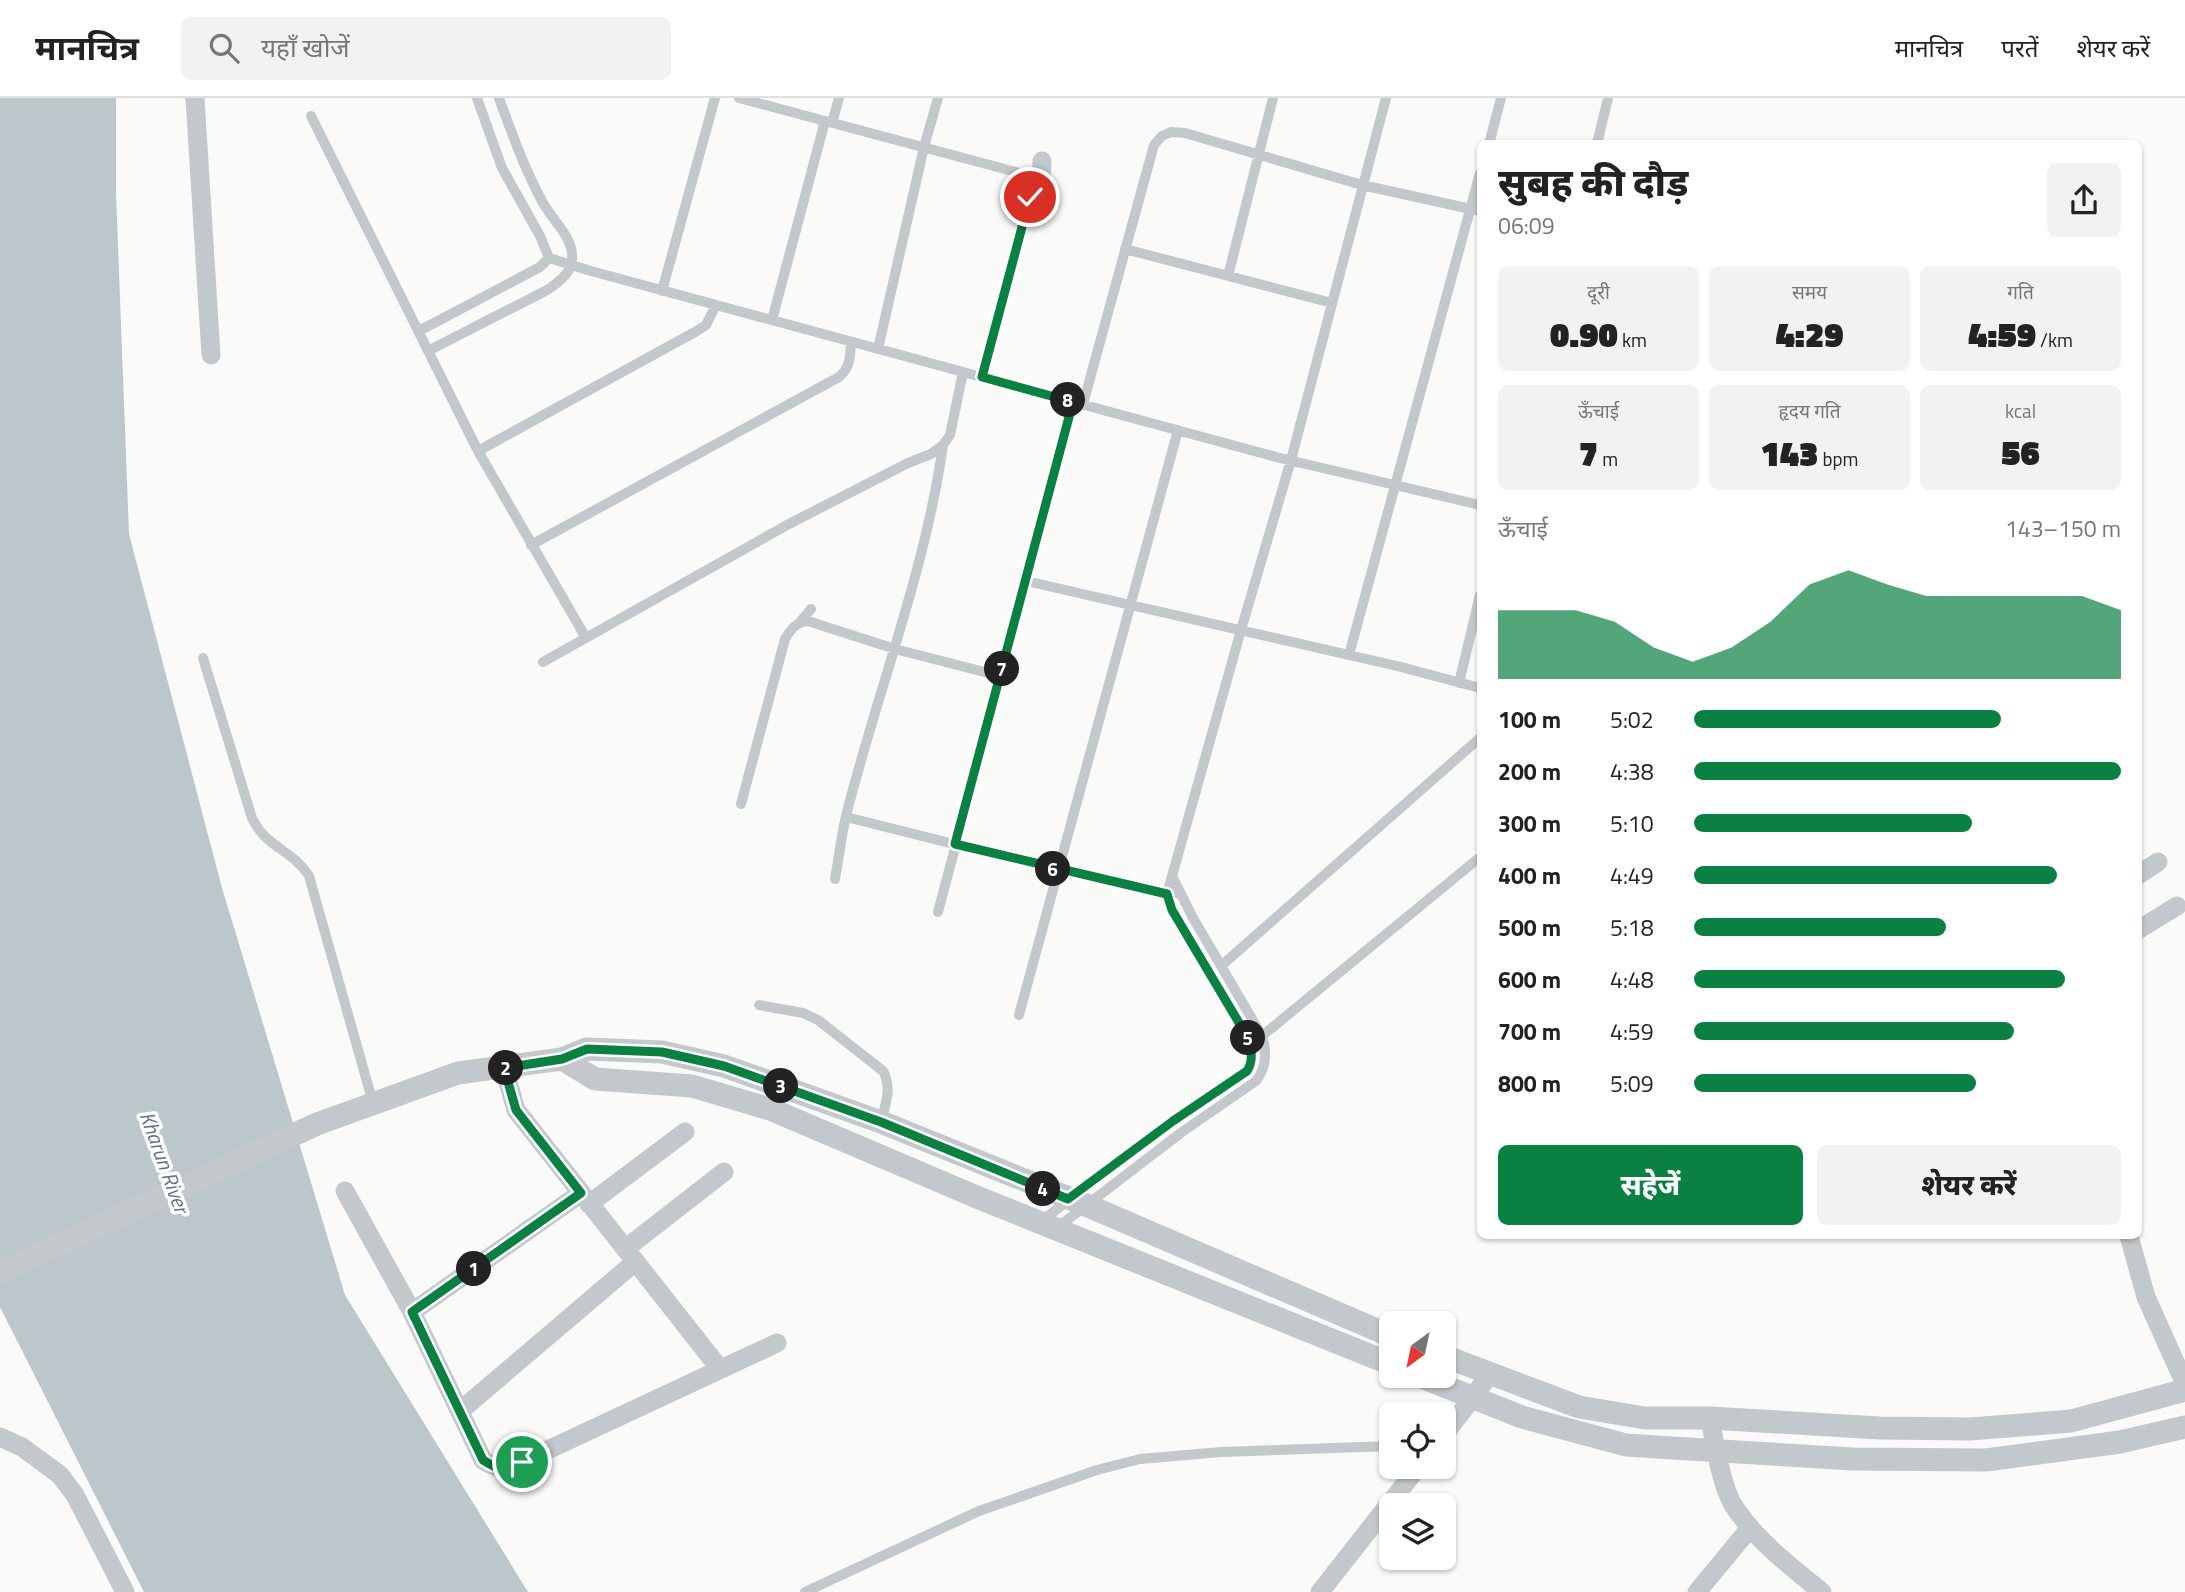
<!DOCTYPE html>
<html lang="hi">
<meta charset="utf-8">
<style>
body{margin:0;font-family:"Titillium Web","Noto Sans Devanagari",sans-serif;background:#f2f2f2;color:#222;height:100vh;display:flex;flex-direction:column;font-size:26px;white-space:nowrap}
*{box-sizing:border-box;margin:0}
p{font-size:23px;color:#767676}
.icon{flex:none;width:38px;height:38px;fill:none;stroke:currentColor;stroke-width:2;stroke-linecap:round;stroke-linejoin:round}
.map{position:relative;flex:1;overflow:hidden}
.side{position:absolute;left:1477px;top:42px;width:665px;height:1099px;display:flex;flex-direction:column;background:#fff;border-radius:10px;box-shadow:0 2px 5px #0004}
.side>*{flex:none}
.needle{width:46px;rotate:213deg}
.controls{position:absolute;left:1379px;top:1213px;display:grid;gap:14px}
.controls a{display:grid;place-items:center;width:77px;height:77px;border-radius:10px;background:#fff;box-shadow:0 2px 5px #0004;font-size:35px}
.pin{position:absolute;display:grid;place-items:center;width:60px;height:60px;color:#fff;margin:-30px;border:4px solid #fff;border-radius:50%;box-shadow:0 2px 7px #0007}
.km{position:absolute;width:35px;height:35px;margin:-18px;border-radius:50%;background:#222;color:#fff;font-size:19px;line-height:35px;text-align:center}
.round{display:grid;place-items:center;flex:none;width:74px;height:74px;border-radius:10px;background:#f2f2f2}
.headline{display:flex;align-items:center;justify-content:space-between;height:119px;padding:0 21px}
h1{font-size:38px;font-weight:800;line-height:52px}
.stats{display:grid;grid-template-columns:repeat(3,1fr);gap:10px;height:119px;padding:7px 21px}
.stats div{display:grid;align-content:center;border-radius:10px;background:#f2f2f2;text-align:center}
.stats b{font-size:35px;font-weight:800}
.stats small{font-size:19px;font-weight:400}
.stats p{font-size:19px}
.chart{height:196px;padding:14px 21px}
.chart p{display:flex;justify-content:space-between}
.chart svg{width:100%;height:126px;margin-top:7px;fill:#0b8043;opacity:.7}
.cta{display:flex;gap:14px;margin-top:auto;padding:14px 21px}
.cta a{flex:1;height:80px;border-radius:10px;background:#0b8043;color:#fff;font-size:28px;font-weight:800;line-height:80px;text-align:center}
.cta a+a{background:#f2f2f2;color:#222}
ul{padding:0 21px;list-style:none;font-size:23px}
li{display:grid;grid-template-columns:112px 84px 1fr;align-items:center;height:52px}
li i{height:18px;border-radius:9px;background:#0b8043}
header{display:flex;align-items:center;gap:42px;box-sizing:border-box;height:98px;padding:0 35px;background:#fff;border-bottom:2px solid #e0e0e0}
header strong{font-size:33px}
nav{display:flex;gap:38px;margin-inline-start:auto;font-size:24px}
.search{width:490px;height:63px;background:#f2f2f2;display:flex;align-items:center;gap:18px;box-sizing:border-box;padding:0 24px;border-radius:10px;color:#767676;font-size:26px}
.map>svg:first-child{display:block}
</style>
<header>
<strong>मानचित्र</strong>
<div class="search"><svg class="icon" aria-label="search" viewBox="0 0 24 24"><circle cx="10" cy="10" r="6"/><path d="M15 15l6 6"/></svg>यहाँ खोजें</div>
<nav><a>मानचित्र</a><a>परतें</a><a>शेयर करें</a></nav>
</header>
<div class="map">
<svg width="2185" height="1494" viewBox="0 0 2185 1494">
<rect width="100%" height="100%" fill="#fafaf8"/>
<path fill="#bbc7cb" d="M0,0H116V95L129,436L222,790L345,1197L528,1494H144L0,1209Z"/>
<g fill="none" stroke-linecap="round" stroke-linejoin="round">
<path stroke="#c3c8cc" stroke-width="10" d="M739,0L1016,74C1026,81 1029,86 1030,99L982,279
M311,18L478,353L586,540
M832,25L839,0
M1489,46L1501,0
M1597,46L1608,0
M1125,151L1332,205
M549,160L591,173L1280,360L1480,407
M1228,178L1273,0
M662,193L715,0
M772,222L825,23
M419,233L540,169L549,160L540,138L502,70L477,0
M878,251L924,49L938,0
M428,253L549,191C561,182 574,173 572,156C571,138 552,121 543,105C525,72 512,36 499,0
M1083,306L1154,47L1162,38L1171,34L1185,35L1362,87L1480,113
M478,353L695,234L706,227L716,207
M531,447L839,279C851,269 850,258 851,244
M1026,483L1397,568L1480,590
M801,523L811,511
M1349,557L1480,75
M203,560L252,720C266,750 293,752 309,778L373,1005
M543,564L787,427L908,365L931,356L943,347L950,337L963,274
M1459,585L1480,497
M741,706L785,541C791,531 796,524 808,523L895,551L1000,578
M846,719L1058,772L1173,797
M835,781C839,760 841,739 846,718C877,594 925,475 943,347
M938,814L1073,304
M1221,868L1480,640
M759,907L803,915L818,922L883,973C892,989 886,1006 881,1023
M1019,917L1178,332
M1262,938L1480,759
M1040,1124L1173,1023L1247,973C1254,962 1251,951 1248,940L1172,812L1167,796L1241,532L1291,362L1386,0
M1058,1129L1182,1034L1256,983C1267,969 1267,954 1262,938L1193,820L1173,780
M805,1494L979,1413L1097,1372L1140,1361L1221,1354L1391,1348"/>
<path stroke="#c3c8cc" stroke-width="19" d="M195,0L211,257
M1030,89L1041,85L1042,63
M2138,777L2158,764
M2138,832L2177,808
M504,970L516,1012L720,1271
M345,1093L412,1214L483,1362C499,1373 504,1370 522,1364L777,1245
M589,1106L685,1034
M2129,1138L2146,1199L2185,1286
M625,1151L724,1074
M412,1214L581,1095
M460,1313L635,1164
M1710,1320C1714,1343 1721,1385 1732,1405C1754,1441 1789,1467 1822,1494
M1444,1337L1491,1275
M0,1339L22,1349L60,1377L75,1397L125,1494
M1320,1494L1419,1368
M1697,1494L1750,1430"/>
<path stroke="#c3c8cc" stroke-width="23" d="M562,961L595,981L692,988L770,1011L979,1100L1391,1266
M0,1174L317,1026L458,975L562,961L587,951L662,954L724,968L881,1024L1086,1107L1391,1238
M1444,1258L1579,1309L1645,1320H1710L1880,1330L1970,1331L2071,1323L2185,1292
M1419,1278L1522,1319L1626,1347L1688,1351L1853,1361L1986,1362L2120,1344L2185,1329"/>
</g>
<g fill="none" stroke-linecap="round" stroke-linejoin="round">
<defs>
<path id="route" d="M522,1364C504,1371 499,1373 483,1362L412,1214L581,1095L516,1012L504,970L562,961L587,951L662,954L724,968L881,1024L1068,1101L1173,1023L1247,973C1254,962 1251,951 1248,940L1172,812L1167,796L955,746L1073,304L982,279L1030,99"/>
</defs>
<use href="#route" stroke="#fff" stroke-width="14"/>
<use href="#route" stroke="#0b8043" stroke-width="9"/>
</g>
<g text-anchor="middle" dominant-baseline="central" stroke-width="7" stroke-linejoin="round" paint-order="stroke">
<g font-size="21" font-style="italic" fill="#60757c" stroke="#fff">
<text transform="translate(165 1064) rotate(70)">Kharun River</text>
</g>
</g>
</svg>
<div class="controls">
<a><svg class="needle" viewBox="-14 -14 28 28"><path d="M0-13l5 13h-10z" fill="#e53935"/><path d="M0 13l5-13h-10z" fill="#767676"/></svg></a>
<a><svg class="icon" aria-label="locate" viewBox="0 0 24 24"><circle cx="12" cy="12" r="6"/><path d="M12 2v4M12 18v4M2 12h4M18 12h4"/></svg></a>
<a><svg class="icon" aria-label="layers" viewBox="0 0 24 24"><path d="M12 4l9 5-9 5-9-5zM3 14l9 5 9-5"/></svg></a>
</div>
<div class="pin" style="left:522px;top:1364px;background:#1e9e55"><svg class="icon" aria-label="arrive" viewBox="0 0 24 24"><path d="M6 21V4h12l-3 4 3 4H6"/></svg></div>
<div class="pin" style="left:1030px;top:99px;background:#d93025"><svg class="icon" aria-label="check" viewBox="0 0 24 24"><path d="M5 12l5 5 9-10"/></svg></div>
<b class="km" style="left:474px;top:1171px">1</b>
<b class="km" style="left:506px;top:970px">2</b>
<b class="km" style="left:781px;top:988px">3</b>
<b class="km" style="left:1043px;top:1091px">4</b>
<b class="km" style="left:1248px;top:940px">5</b>
<b class="km" style="left:1053px;top:771px">6</b>
<b class="km" style="left:1002px;top:571px">7</b>
<b class="km" style="left:1068px;top:302px">8</b>
<section class="side">
<div class="headline"><div><h1>सुबह की दौड़</h1><p>06:09</p></div><a class="round"><svg class="icon" aria-label="share" viewBox="0 0 24 24"><path d="M12 15V3M7 8l5-5 5 5M5 13v7h14v-7"/></svg></a></div>
<div class="stats">
<div><p>दूरी</p><b>0.90<small> km</small></b></div>
<div><p>समय</p><b>4:29</b></div>
<div><p>गति</p><b>4:59<small> /km</small></b></div>
</div>
<div class="stats">
<div><p>ऊँचाई</p><b>7<small> m</small></b></div>
<div><p>हृदय गति</p><b>143<small> bpm</small></b></div>
<div><p>kcal</p><b>56</b></div>
</div>
<div class="chart"><p><span>ऊँचाई</span>143–150 m</p>
<svg viewBox="0 0 160 44" preserveAspectRatio="none"><path d="M0 44V20L10 20L20 20L30 24L40 33L50 38L60 33L70 24L80 11L90 6L100 11L110 15L120 15L130 15L140 15L150 15L160 20V44z"/></svg>
</div>
<ul>
<li><b>100 m</b>5:02<i style="width:72%"></i></li>
<li><b>200 m</b>4:38<i style="width:100%"></i></li>
<li><b>300 m</b>5:10<i style="width:65%"></i></li>
<li><b>400 m</b>4:49<i style="width:85%"></i></li>
<li><b>500 m</b>5:18<i style="width:59%"></i></li>
<li><b>600 m</b>4:48<i style="width:87%"></i></li>
<li><b>700 m</b>4:59<i style="width:75%"></i></li>
<li><b>800 m</b>5:09<i style="width:66%"></i></li>
</ul>
<div class="cta"><a>सहेजें</a><a>शेयर करें</a></div>
</section>
</div>
